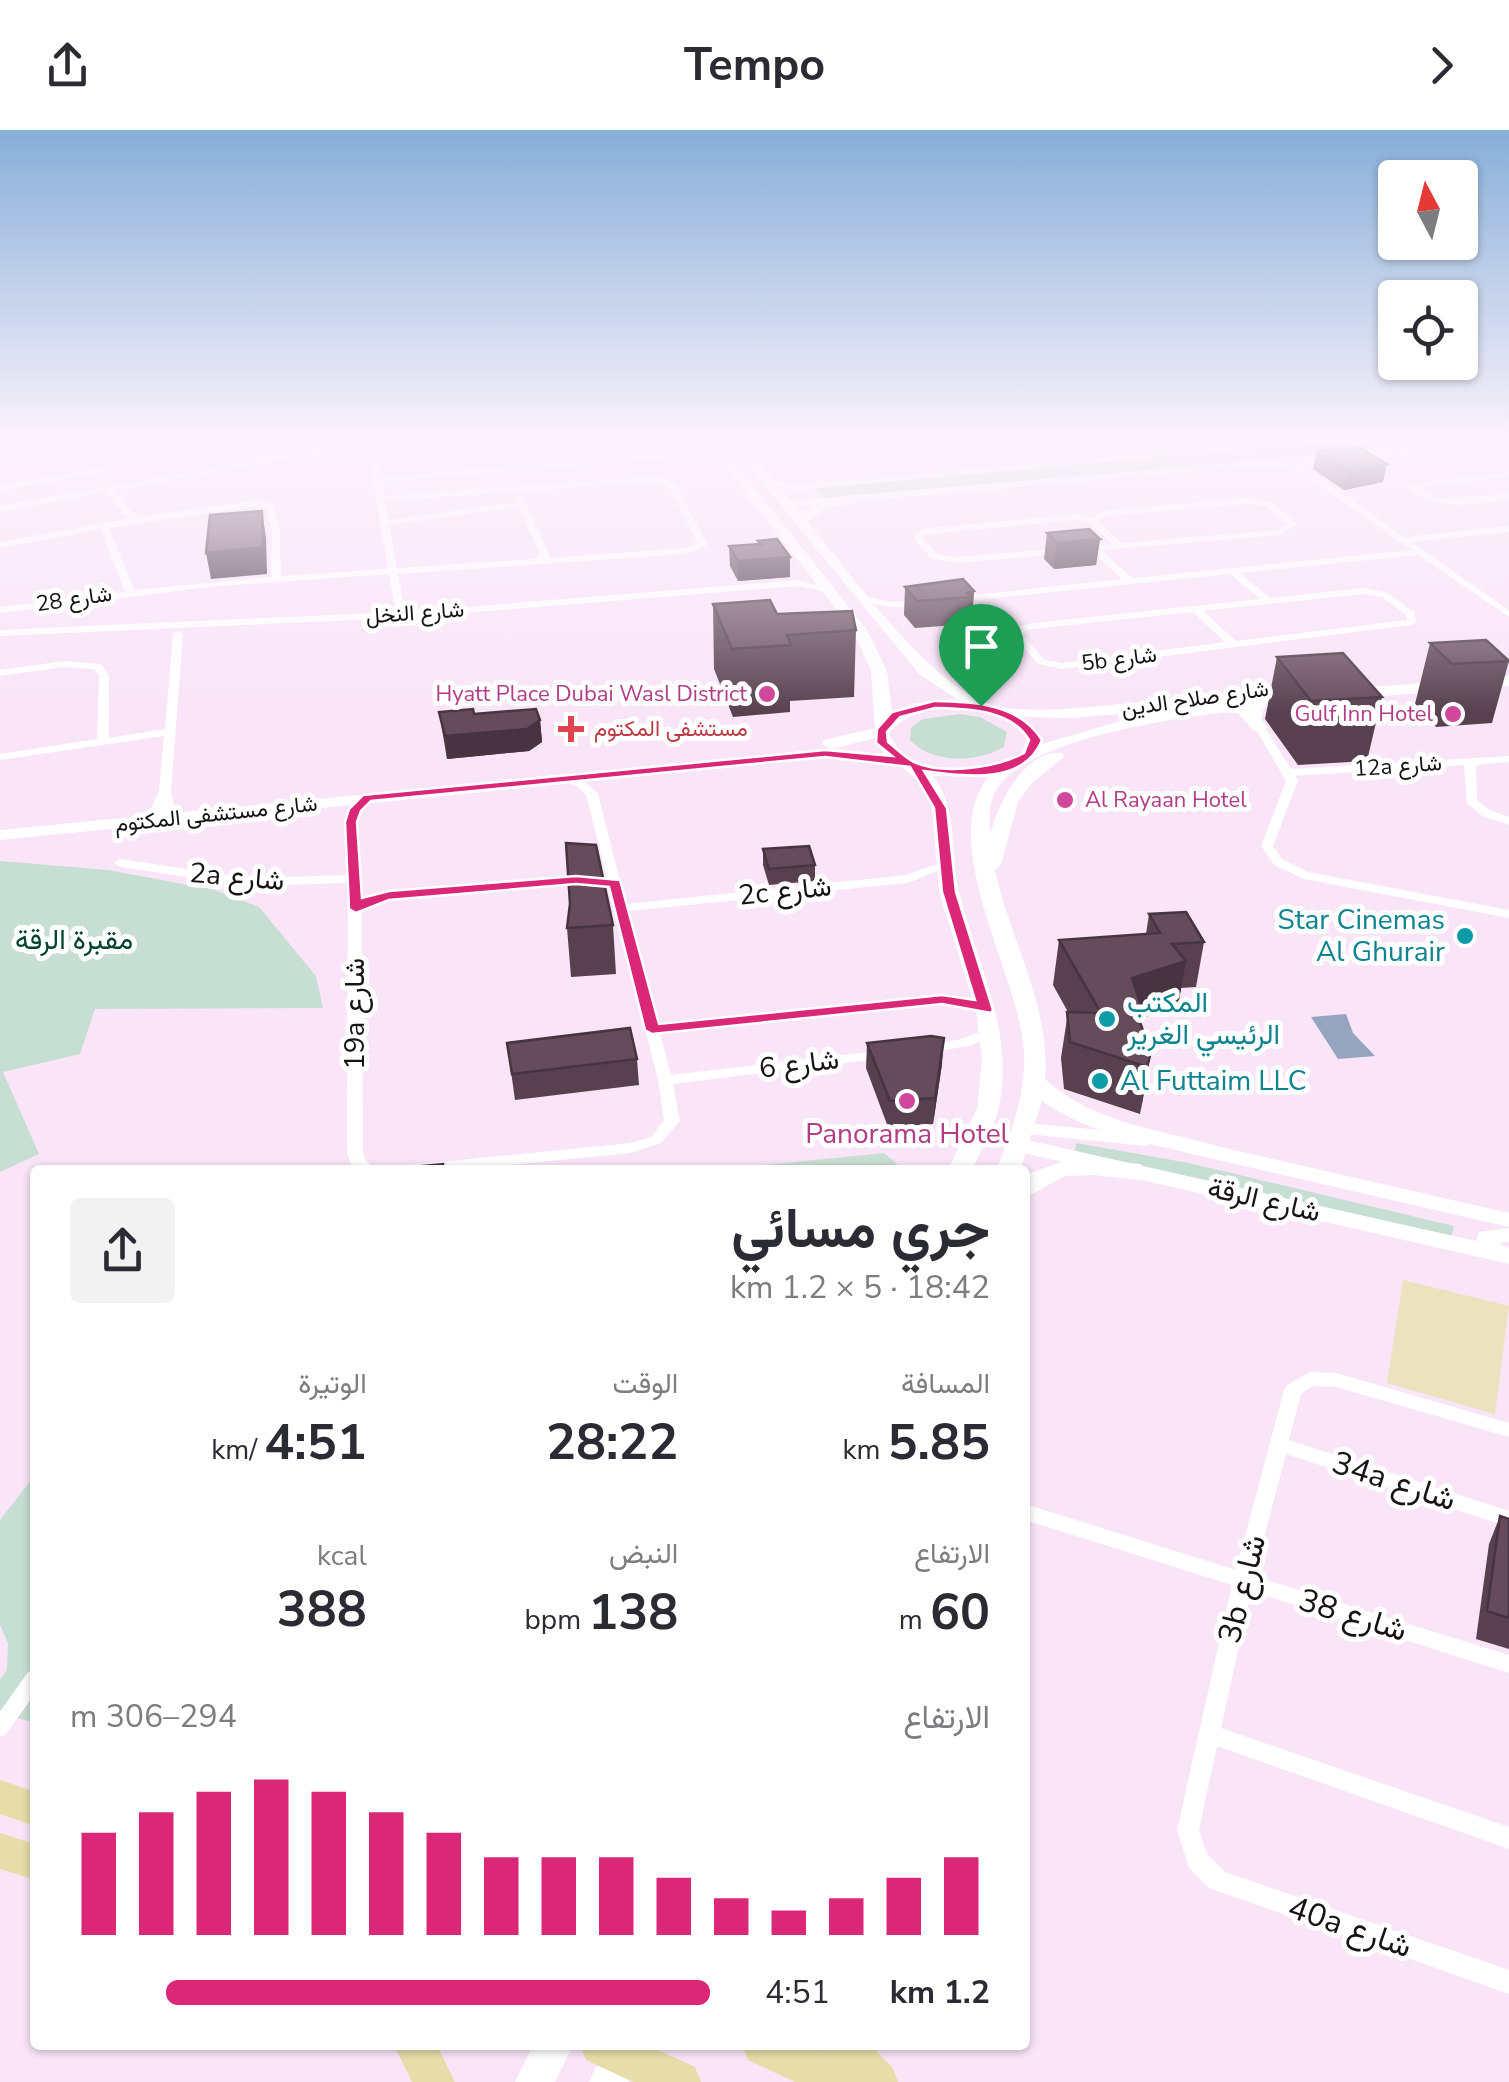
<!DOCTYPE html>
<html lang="ar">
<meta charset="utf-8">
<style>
body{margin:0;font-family:"Nunito Sans",Vazirmatn,sans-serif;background:#f2f2f3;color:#2b2b33;direction:rtl;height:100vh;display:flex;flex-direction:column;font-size:38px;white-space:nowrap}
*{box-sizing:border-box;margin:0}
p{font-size:32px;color:#7c7c81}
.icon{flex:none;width:55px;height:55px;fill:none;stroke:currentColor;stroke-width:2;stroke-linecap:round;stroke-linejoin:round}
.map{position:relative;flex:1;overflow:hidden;direction:ltr}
.side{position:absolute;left:30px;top:1035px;width:1000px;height:885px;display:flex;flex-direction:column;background:#fff;border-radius:10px;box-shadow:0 2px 8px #0004;direction:rtl}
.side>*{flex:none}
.needle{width:65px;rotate:353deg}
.fabs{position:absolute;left:1378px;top:30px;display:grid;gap:20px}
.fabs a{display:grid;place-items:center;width:100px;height:100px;border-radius:10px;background:#fff;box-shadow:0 2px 8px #0004;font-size:50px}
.pin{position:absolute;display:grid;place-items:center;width:85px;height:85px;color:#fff;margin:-102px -42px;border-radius:50% 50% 50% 0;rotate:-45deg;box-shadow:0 0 10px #0007}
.pin .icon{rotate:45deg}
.round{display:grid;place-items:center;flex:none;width:105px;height:105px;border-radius:10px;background:#f2f2f3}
.headline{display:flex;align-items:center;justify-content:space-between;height:170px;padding:0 40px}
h1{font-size:55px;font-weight:700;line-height:75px}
.stats{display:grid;grid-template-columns:repeat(3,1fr);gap:15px;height:170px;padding:10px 40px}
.stats div{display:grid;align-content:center}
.stats b{font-size:50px;font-weight:700}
.stats small{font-size:28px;font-weight:400}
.stats p{font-size:28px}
.chart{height:280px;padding:20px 40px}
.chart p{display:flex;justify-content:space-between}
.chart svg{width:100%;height:180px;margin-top:10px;stroke:#db2777;stroke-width:6}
ul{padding:0 40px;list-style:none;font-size:32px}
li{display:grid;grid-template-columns:160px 120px 1fr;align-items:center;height:75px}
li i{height:25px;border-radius:12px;background:#db2777}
header{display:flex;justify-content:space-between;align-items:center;height:130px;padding:0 40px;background:#fff;font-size:45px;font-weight:700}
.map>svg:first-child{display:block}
</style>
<header><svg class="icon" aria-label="forward" viewBox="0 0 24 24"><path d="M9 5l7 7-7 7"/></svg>Tempo<svg class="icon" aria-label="share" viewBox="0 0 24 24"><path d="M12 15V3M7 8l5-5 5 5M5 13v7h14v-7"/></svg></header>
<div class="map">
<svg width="1509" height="1952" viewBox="0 0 1509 1952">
<rect width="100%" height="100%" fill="#f9e4f8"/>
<path fill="#c7dfd2" d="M1361,310H1509L825,371L814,357Z
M960,584L980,587L1007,602L1004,617C977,633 932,634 910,610L911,598L923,589Z
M0,731L108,740L215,760L259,777L316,846L323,878L95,879L80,924L3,942L39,1024L0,1042Z
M1076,1013L1189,1033L1454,1096L1451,1109L1075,1021Z
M884,1023L897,1034L893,1040H719Z
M35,1345V1593L0,1583V1549L7,1540L8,1513L0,1495V1390Z"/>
<path fill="#ece2bd" d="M1403,1150L1509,1176L1495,1284L1387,1253Z"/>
<path fill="#95a4bf" d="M1346,884L1353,903L1375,926L1338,929L1311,887Z"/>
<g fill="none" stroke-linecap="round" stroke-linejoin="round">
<path stroke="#fff" stroke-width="18" d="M0,1597L35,1548"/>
<path fill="#fff" fill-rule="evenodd" d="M25,310H45L0,319V315Z
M87,310H95L113,334L106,342L0,361V355L100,338L105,334Z
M176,310H185L209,338L360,310H374L381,347L628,327L618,310H626L636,326L720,320L724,322L720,324L382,352L384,366L655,346L675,354L708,415L686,424L398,444L405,482L798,450L833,459L828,462L798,456L401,488L0,506V500L396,482L389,444L209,457L0,483V477L125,462L101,399L0,418V412L132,388L125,385L107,362L0,382V376L201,340ZM367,314L388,439L281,446L280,400L274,375L259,370L143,386L131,381L114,361ZM654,352L669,358L698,414L685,418L547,428L550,425L521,364L514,366L517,372L389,390L385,371ZM258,376L267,379L272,400L271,447L134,460L109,398ZM519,377L540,424L534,429L397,438L389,395Z
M484,310H496L510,316L562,310H594L509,320Z
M966,310H982L978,312Z
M1248,310H1265L1285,316L1281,318Z
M1269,331L1304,337L1405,407L1509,396V402L1411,412L1509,480V487L1418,425L1240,443L1270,468L1363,458L1388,463L1414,482L1417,492L1412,495L1062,539L1038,534L1013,505L1017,497L1033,493L1260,469L1230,444L957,472L954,471V467L1122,449L1091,421L958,433L931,428L914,409L918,401L930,398L1076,384L1092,388L1104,381L1246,368L1271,372L1298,394L1280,405L1101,420L1132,448L1412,420L1298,341L1269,335ZM1246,374L1265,376L1288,394L1278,400L1121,413L1098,391L1106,386ZM1076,390L1090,393L1112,414L958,427L937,424L923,409L925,405L930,404ZM1363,464L1382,467L1406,485L1407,490L1236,511L1203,481ZM1193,482L1225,512L1062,533L1045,530L1023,505L1025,501L1033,499Z
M1509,342V346L1418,358L1434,367L1444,369L1509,364V370C1474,374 1435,383 1407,356L1411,353Z
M868,467L893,472L924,470L929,473C908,481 886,477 865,472L863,470Z
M178,501L183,504L171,661L175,680L164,695H156L149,682L159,661L164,606L0,630V624L97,609L99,545L94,539L64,537L0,546V540L64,531L101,534L109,545V608L165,599L173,504Z
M1260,570L1265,573L1261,591L1291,639L1509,626V632L1476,635L1477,670L1490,680L1509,687V695L1482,686L1467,673L1464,635L1295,646L1298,651L1273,716L1282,729L1308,742L1509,780V788L1304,749L1274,735L1261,716L1286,651L1251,591L1255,573Z
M563,645L585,652L598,664L626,774L906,745L945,731L951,735L908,753L628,781L658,895L942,865L970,868L993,880L986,884L962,875L942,873L660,903L671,945L885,920L892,924L885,928L673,954L680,991L661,1013L631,1023L460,1040H401L409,1035L630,1013L651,1007L664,990L658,950L586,665L577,656L559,650L557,648Z
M367,664L373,668L360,680L357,691L362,770L389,761L588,746L594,750L588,754L389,769L378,772L362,781L363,1023L366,1031L377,1040H358L351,1034L347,1023L348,753L247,756L120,737L114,733L120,729L247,748L348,745C346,716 336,681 367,664Z
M990,898L997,902L995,905L969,916L927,923L920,919L927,915L961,909Z
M1310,1242L1336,1243L1509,1293V1307L1336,1257L1313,1256L1301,1264L1289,1310L1509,1381V1397L1286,1324L1254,1446L1509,1525V1543L1251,1461L1221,1598L1509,1697V1719L1217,1616L1199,1700L1207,1724L1225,1742L1509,1840V1864L1209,1758L1189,1738L1177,1700L1232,1455L1025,1390V1374L1236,1440L1284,1260L1287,1255Z"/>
<path fill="#fff" fill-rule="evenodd" d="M1304,310H1350L798,360L764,354L770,351L798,354Z
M1491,310H1509V315L787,377L781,374L787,371Z
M1024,993L1146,1004L1156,1010L1146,1016L1017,1003L1014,999L1017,995Z
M1018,1008L1476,1111L1479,1102L1509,1098V1112L1499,1113L1509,1118V1134L1011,1020L1008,1015Z
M1190,1010L1509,1083V1097L1183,1022L1180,1017Z"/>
<path fill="#fff" fill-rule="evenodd" d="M704,310H717L867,500L887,541L892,583L912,574L957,569L920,545L727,310H740L802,384L815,373L858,366V372L824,379L808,392C851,443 939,571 1005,578C1050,583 1098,576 1143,572L1151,577L1143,582L1071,588L1023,587L1043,610L1042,614L1138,586L1235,571L1246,564L1254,569L1305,566V572L1252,579L1267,597L1259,602L1253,600L1236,581C1177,588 1031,607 997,659C989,671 989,689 990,704C998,674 1024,619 1062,623L1064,627L1033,652L1018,672L1001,735L995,740C1010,809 1051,877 1045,949C1092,992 1155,999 1214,1015L1218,1020L1214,1025L1206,1027C1150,1013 1090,1005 1042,971L1020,1040H996C1012,1002 1026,963 1024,921C1019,844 936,714 988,647L933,646C960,681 949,725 960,765C977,835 1015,902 999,976C995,997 981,1020 972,1040H948L977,978L982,929L976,880L939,762L932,677L921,654L902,637L846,628L804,630L0,710V700L829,619L822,614L824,610L875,598L871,541L853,501ZM960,578C987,582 1011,587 1027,610L1021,624C983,643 908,651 889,603C908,581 932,579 960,578ZM875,608L884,624L832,619Z
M1509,546V556L1345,569L1337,564L1345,559Z
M1094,1030L1140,1034L1152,1042L1140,1050L1094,1045L1065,1046L1025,1068V1047L1028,1044L1064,1031Z
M533,1915H573L555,1952H515Z
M607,1915H646L628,1952H589Z"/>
<path fill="#e7dda9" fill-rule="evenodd" d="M0,1650L35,1662V1696L0,1684Z
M0,1703L35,1714V1750L0,1739Z
M394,1915H437L455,1952H412Z
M580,1915H647L695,1937L701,1952H633L586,1930Z
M742,1915H809L823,1922L820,1915H870L892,1937L898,1952H795L748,1930Z"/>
</g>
<path fill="#58404e" d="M1160,310H1231L1174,315Z
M1317,321L1383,352L1344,360L1313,339Z
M1047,403L1100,409L1096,435L1054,439L1044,429Z
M758,411L790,447L738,451L730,436L729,416L758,414Z
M905,457L974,461L972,488L970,489L969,494L915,498L904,485Z
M713,474L856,500L854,567L790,571V582L733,587L714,539Z
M1430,513L1509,531L1492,593L1436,597L1415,574Z
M1277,527L1382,567L1367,631L1298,635L1265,589Z
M439,582L540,590L542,612L529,621L447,629Z
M763,719L815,735V751L769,755L763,735Z
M1149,784L1204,812L1196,857L1181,858L1178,876L1139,889L1151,922L1140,984L1064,959L1061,928L1068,882L1053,855L1059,810L1146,804Z
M613,795L616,844L571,847L567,798Z
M507,913L637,929L639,955L515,970Z
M867,913L942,934L933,994L888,997L866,938Z
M1500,1386L1509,1389V1519L1476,1509L1489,1414Z"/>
<path fill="#473440" d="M1387,334L1383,352L1344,360L1348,342Z
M262,381L266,407L267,444L211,449L206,423Z
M1100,409L1096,435L1054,439L1057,413Z
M790,427V447L738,451V431Z
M974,461L972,488L970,489L971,467L967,463Z
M540,590L542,612L529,621L447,629L445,606Z
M1186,831L1178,876L1139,889L1141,876H1134L1132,848Z
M944,908L942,934L933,994L935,968Z
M1151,922L1143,969L1140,984L1147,937Z"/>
<path fill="#664b5b" stroke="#473440" stroke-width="2.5" d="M1359,317L1387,334L1348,342L1317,321Z
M262,381L263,417L206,423L210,385Z
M1089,399L1100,409L1057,413L1047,403Z
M777,409L790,427L738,431L729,416L761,414L758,411Z
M963,449L974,461L967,463L971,467L917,471L905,457Z
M770,470L777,484L852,481L856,500L787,505L791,515L732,519L713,474Z
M1486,510L1509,531L1452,534L1430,513Z
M1343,523L1382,567L1311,571L1277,527Z
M473,579L474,584L536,579L540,590L527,599L445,606L439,582Z
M566,713L596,715L613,795L567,798L570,774Z
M809,716L815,735L769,739L763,719Z
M1186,782L1204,812L1172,814L1186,831L1132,848L1141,876H1134L1151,922L1147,937L1070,912L1067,882L1101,883L1059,810L1160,803L1149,784Z
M630,898L637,929L512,944L507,913Z
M931,906L944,908L935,968L890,971L867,913Z
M443,1034V1040H379Z
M1500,1386L1509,1389V1488L1487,1481Z"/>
<linearGradient id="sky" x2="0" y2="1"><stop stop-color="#87aed8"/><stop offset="0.53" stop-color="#fcf3fc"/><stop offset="1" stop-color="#fcf3fc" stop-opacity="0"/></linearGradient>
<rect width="1509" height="584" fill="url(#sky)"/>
<path fill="#db2777" stroke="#fff" stroke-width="2.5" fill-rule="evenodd" d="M934,571C973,572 1019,573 1042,610C1024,656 964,646 924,641L947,678L956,762L993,880L991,883L942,874L652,904L645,900L609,757L576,754L389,770L356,783L349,779L345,692L349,679L363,665L825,620L892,626L876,613L877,599L892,582ZM935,578C967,579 1011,579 1029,610L1024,623C996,638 943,645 914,632C905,628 896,618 888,612L887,602L900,587ZM825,627L910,637L934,678L942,762L975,870L942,865L659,894L620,750L576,746L389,761L362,768L357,692L361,681L371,671Z"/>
<g fill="#d1479c" stroke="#fff" stroke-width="4">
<circle cx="767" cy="564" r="10"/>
<circle cx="1453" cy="584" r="10"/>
<circle cx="1065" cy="670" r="10"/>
<circle cx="907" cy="971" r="10"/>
</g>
<path fill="#e0444e" stroke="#fff" stroke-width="4" d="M566 584h10v10h10v10h-10v10h-10v-10h-10v-10h10z"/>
<g fill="#0f9aa8" stroke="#fff" stroke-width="4">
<circle cx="1465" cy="806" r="10"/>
<circle cx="1107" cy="889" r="10"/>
<circle cx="1100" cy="951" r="10"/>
</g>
<g text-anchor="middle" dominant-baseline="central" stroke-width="10" stroke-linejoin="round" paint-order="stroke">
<g font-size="22" fill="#181118" stroke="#fff">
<text transform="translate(74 469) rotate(-8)">شارع 28</text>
<text transform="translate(415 483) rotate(-4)">شارع النخل</text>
<text transform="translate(1119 529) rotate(-7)">5b شارع</text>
<text transform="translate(1195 569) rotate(-8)">شارع صلاح الدين</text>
<text transform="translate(1398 636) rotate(-4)">12a شارع</text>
<text transform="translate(216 684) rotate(-6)">شارع مستشفى المكتوم</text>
</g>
<g font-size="22" fill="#b23c85" stroke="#fff" text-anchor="end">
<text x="747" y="564">Hyatt Place Dubai Wasl District</text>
<text x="1433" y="584">Gulf Inn Hotel</text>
<text x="1085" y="670" text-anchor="start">Al Rayaan Hotel</text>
</g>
<g font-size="22" fill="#be3a42" stroke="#fff" text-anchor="start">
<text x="594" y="599">مستشفى المكتوم</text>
</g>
<g font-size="28" fill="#181118" stroke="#fff">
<text transform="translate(237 747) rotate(5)">2a شارع</text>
<text transform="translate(785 761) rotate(-6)">2c شارع</text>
<text transform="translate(355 884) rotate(-90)">19a شارع</text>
<text transform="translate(799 934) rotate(-7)">شارع 6</text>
<text transform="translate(1264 1070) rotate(13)">شارع الرقة</text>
</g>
<g font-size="28" fill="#0d838f" stroke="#fff" text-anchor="start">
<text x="1445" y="790" text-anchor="end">Star Cinemas<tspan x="1445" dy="32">Al Ghurair</tspan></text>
<text x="1127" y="873">المكتب<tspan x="1127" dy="32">الرئيسي الغرير</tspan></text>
<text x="1120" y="951">Al Futtaim LLC</text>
</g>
<g font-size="28" fill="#02442d" stroke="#fff">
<text x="74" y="810">مقبرة الرقة</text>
</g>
<g font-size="28" fill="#b23c85" stroke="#fff">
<text x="907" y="1004">Panorama Hotel</text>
</g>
<g font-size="32" fill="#181118" stroke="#fff">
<text transform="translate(1394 1351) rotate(18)">34a شارع</text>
<text transform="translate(1242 1459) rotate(-76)">3b شارع</text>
<text transform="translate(1353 1485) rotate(17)">شارع 38</text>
<text transform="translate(1350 1797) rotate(19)">40a شارع</text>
</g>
</g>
</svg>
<div class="fabs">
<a><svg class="needle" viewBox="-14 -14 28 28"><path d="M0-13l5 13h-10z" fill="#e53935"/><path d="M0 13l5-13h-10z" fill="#7c7c81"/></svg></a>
<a><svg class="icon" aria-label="locate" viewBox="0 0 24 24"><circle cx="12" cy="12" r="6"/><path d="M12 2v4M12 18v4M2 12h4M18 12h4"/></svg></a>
</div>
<div class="pin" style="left:981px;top:576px;background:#1e9e55"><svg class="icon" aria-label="arrive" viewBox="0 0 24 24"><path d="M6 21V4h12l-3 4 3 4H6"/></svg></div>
<section class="side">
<div class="headline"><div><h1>جري مسائي</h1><p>18:42 · 5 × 1.2 km</p></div><a class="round"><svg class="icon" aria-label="share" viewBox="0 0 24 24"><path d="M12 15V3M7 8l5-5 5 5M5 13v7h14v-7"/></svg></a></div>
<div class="stats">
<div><p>المسافة</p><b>5.85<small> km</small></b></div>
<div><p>الوقت</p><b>28:22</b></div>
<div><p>الوتيرة</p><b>4:51<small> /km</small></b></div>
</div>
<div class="stats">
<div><p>الارتفاع</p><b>60<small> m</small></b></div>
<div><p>النبض</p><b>138<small> bpm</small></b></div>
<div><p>kcal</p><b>388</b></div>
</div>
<div class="chart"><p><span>الارتفاع</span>294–306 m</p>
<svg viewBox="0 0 160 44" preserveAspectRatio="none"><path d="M5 44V19M15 44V14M25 44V9M35 44V6M45 44V9M55 44V14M65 44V19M75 44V25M85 44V25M95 44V25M105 44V30M115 44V35M125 44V38M135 44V35M145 44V30M155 44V25"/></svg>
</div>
<ul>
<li><b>1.2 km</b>4:51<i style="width:85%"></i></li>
</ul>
</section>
</div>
